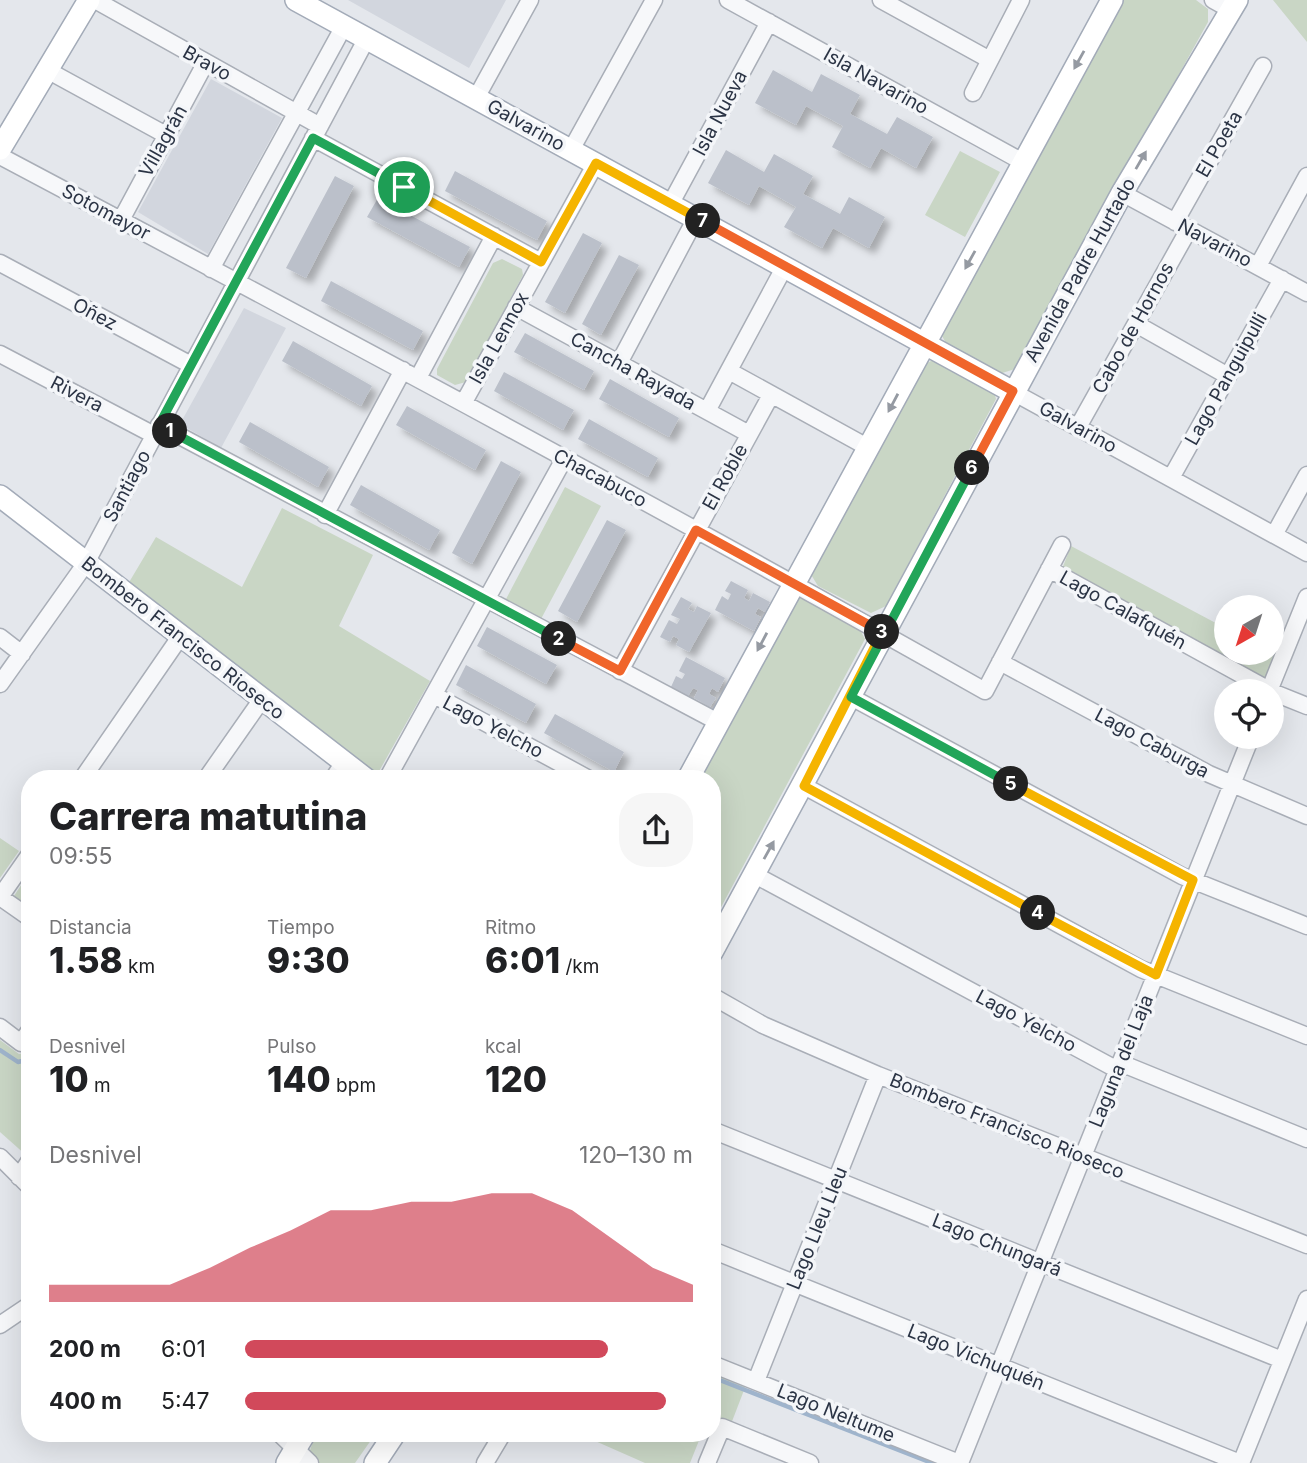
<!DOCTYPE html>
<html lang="es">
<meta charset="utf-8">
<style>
body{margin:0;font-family:Inter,sans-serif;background:#f6f6f6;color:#202124;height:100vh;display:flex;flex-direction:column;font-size:26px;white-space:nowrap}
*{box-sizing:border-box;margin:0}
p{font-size:23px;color:#757577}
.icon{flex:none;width:38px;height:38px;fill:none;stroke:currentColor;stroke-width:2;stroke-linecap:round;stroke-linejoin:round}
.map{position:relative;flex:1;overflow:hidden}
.panel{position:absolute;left:21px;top:770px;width:700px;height:672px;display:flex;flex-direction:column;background:#fff;border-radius:28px;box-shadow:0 7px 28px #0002}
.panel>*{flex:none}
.needle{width:46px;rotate:219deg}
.tools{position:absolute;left:1214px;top:595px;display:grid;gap:14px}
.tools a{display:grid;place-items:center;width:70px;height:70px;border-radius:50%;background:#fff;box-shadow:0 7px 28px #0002;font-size:35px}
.pin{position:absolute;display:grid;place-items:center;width:60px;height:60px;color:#fff;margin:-30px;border:4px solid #fff;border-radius:50%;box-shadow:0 2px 7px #0007}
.km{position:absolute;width:35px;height:35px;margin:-18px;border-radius:50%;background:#222;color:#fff;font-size:19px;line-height:35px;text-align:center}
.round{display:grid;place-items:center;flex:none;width:74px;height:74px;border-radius:28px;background:#f6f6f6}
.overview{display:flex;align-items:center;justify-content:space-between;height:119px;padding:0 28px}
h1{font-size:38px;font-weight:800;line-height:52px}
.stats{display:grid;grid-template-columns:repeat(3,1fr);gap:10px;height:119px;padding:7px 28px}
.stats div{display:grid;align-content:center}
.stats b{font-size:35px;font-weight:800}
.stats small{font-size:19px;font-weight:400}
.stats p{font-size:19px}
.chart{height:196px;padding:14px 28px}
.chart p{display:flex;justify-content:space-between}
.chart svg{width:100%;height:126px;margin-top:7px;fill:#d1495b;opacity:.7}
ul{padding:0 28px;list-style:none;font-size:23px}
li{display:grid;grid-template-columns:112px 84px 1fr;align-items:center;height:52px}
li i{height:18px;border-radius:9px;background:#d1495b}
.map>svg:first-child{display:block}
</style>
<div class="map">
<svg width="1307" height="1463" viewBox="0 0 1307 1463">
<defs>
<filter id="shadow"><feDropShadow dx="6" dy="6" stdDeviation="3.5" flood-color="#0004"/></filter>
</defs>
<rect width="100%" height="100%" fill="#e4e7ec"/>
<path fill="#d2d6de" d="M348,0H506L469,68Z
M211,79L282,118L208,254L138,212Z
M244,308L286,328L221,448L180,424Z"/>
<path fill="#c9d6c5" d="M1120,0H1196L1208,9V22L1015,369L999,374L948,347L941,334Z
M1273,0H1307V42Z
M960,151L1000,172L965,237L925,215Z
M502,259L522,269L523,275L466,382L455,385L437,375V369L493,263Z
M937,358L994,391L996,399L886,606L871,613L818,586L810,573L923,365Z
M565,487L601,506L541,619L505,601Z
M282,508L373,555L339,626L430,681L378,773H371L128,584L156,537L242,587Z
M1071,546L1227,629V653L1274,654L1265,682L1062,569Z
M801,598L859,628L865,639L712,924V779H695L794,602Z
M0,838L19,851L0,878Z
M29,873L30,874V907L14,896Z
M0,1040L19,1054L30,1052V1152L27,1156L0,1132Z
M712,1371L746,1385L731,1424L712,1416Z
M316,1433H376L355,1463H318L309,1453Z
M577,1433H702L690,1463H645Z"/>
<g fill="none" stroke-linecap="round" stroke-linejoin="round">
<path stroke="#9fb4cc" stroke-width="4.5" d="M0,1050L18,1062L30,1059
M712,1377L932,1463"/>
</g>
<path fill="#bbc0ca" filter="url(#shadow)" d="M773,70L812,92L821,74L860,95L850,114L887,134L897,117L933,137L916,168L881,148L870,168L832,147L843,126L806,106L796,125L755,103Z
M726,150L764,172L774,154L813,176L803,194L840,214L849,197L885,217L869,248L833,228L822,248L784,227L796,207L759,186L749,205L708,183Z
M455,171L547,221L537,240L445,191Z
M335,176L354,186L306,278L286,268Z
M378,198L470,247L459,267L367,217Z
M583,233L602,243L565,313L545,302Z
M619,255L639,265L601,335L582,324Z
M331,281L423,331L413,350L321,301Z
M525,333L594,371L584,390L514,352Z
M293,341L372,386L361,406L282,361Z
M504,372L574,410L563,430L494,391Z
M610,379L679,418L669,437L599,399Z
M407,406L486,450L475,470L396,425Z
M589,419L658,458L648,477L578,439Z
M250,422L329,467L318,487L239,442Z
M501,461L521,472L472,564L452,553Z
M361,485L440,530L429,550L350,505Z
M607,520L626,530L577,622L558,611Z
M731,581L748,590L744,598L749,601L753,593L770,602L765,612L758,608L755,614L761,617L754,631L715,610L722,596L728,600L731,594L725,591Z
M681,597L692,603L688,609L694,612L697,606L711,613L689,652L676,645L679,639L673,636L670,642L660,637L669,620L677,624L680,619L671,615Z
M487,627L557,665L546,684L477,646Z
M686,657L725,678L718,692L712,688L709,694L716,698L710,707L694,698L698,690L693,688L688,696L671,687L676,676L682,679L685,674L679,671Z
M466,665L536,704L526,723L456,685Z
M555,714L624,752L614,772L544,733Z"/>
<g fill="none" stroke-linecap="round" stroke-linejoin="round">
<defs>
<path id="minor" d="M95,0L320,126
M728,0L1023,162
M881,0L990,60
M1213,0L1231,10
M47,70L166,135
M973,93L1021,0
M476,98L530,0
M313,138L541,262
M571,150L654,0
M0,156C330,331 660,507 985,691L1062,545
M1122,193L1307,293
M671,203L769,22
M121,220L206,62
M1175,222L1263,66
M0,263L191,365
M1258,266L1307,176
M211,269L344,26
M516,307L749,434
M1136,324L1228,376
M0,354L154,435
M619,363L696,218
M729,371L869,448
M418,378L494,236
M1013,392L1307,553
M464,402L596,163
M707,411L785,266
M159,425L718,722
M1078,427L1189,229
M1171,478L1282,279
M325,515L403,370
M1274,535L1307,475
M1049,569L1271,691
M0,637L22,654
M1000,662L1209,774L1307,816
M620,671L771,395
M0,684L86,563L367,38
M1269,691L1307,597
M1272,692L1307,706
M434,695L589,779
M851,697L1182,876L1307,926
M82,779L180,637
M206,779L262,699
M333,779L344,762
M387,779L564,459
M804,786L1141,969L1307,1036
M755,875L1114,1068L1128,1066L1307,1139
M0,897L30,854
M0,897L30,918
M712,996L763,1025L878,1075L1307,1245
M0,1027L21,1043L30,1030
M712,1130L1282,1360
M0,1157L30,1187
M19,1177L30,1160
M712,1250L1240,1463
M0,1325L28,1306
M712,1364L959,1463
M756,1381L878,1075
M279,1433L310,1463
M485,1463L503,1433
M707,1463L722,1427L810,1463
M960,1463L1251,737
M1241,1463L1307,1299"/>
<path id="major" d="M296,0L1013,392
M0,149L89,0
M0,496L366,779
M688,779L1112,0
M712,952L1122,193L1237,0
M287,1463L305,1433
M375,1463L395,1433"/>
</defs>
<use href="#minor" stroke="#a9aeb7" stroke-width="19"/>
<use href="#major" stroke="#a3abb8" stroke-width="24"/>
<use href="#minor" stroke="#f7f8fa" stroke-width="16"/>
<use href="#major" stroke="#fff" stroke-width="21"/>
</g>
<defs><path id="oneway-solid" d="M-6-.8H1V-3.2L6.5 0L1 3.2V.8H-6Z" transform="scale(1.75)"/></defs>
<g fill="#959aa2">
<use href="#oneway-solid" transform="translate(1079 60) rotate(119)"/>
<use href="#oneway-solid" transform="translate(1141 160) rotate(-60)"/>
<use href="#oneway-solid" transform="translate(970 260) rotate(119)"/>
<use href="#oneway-solid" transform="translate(893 403) rotate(118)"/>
<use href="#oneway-solid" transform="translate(762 642) rotate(118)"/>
<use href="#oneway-solid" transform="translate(769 850) rotate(-61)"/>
</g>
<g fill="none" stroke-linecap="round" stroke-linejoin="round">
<defs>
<path id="split-1" d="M170,431L159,425L313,138L404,187"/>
<path id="split-2" d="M170,431L559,639"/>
<path id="split-3" d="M559,639L620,671L696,530L882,632"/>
<path id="split-4" d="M882,632L804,786L1038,913"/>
<path id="split-5" d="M1011,784L1193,880L1156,975L1038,913"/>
<path id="split-6" d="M972,468L851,697L1011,784"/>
<path id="split-7" d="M703,221L1013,391L972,468"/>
<path id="split-8" d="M404,187L541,262L596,163L703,221"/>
</defs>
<use href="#split-1" stroke="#fff" stroke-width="14"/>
<use href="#split-2" stroke="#fff" stroke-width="14"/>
<use href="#split-3" stroke="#fff" stroke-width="14"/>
<use href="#split-4" stroke="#fff" stroke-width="14"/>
<use href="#split-5" stroke="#fff" stroke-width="14"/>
<use href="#split-6" stroke="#fff" stroke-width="14"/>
<use href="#split-7" stroke="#fff" stroke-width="14"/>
<use href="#split-8" stroke="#fff" stroke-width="14"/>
<use href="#split-1" stroke="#22a559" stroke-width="9"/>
<use href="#split-2" stroke="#22a559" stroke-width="9"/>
<use href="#split-3" stroke="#f0652b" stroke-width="9"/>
<use href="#split-4" stroke="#f5b400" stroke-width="9"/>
<use href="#split-5" stroke="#f5b400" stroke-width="9"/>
<use href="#split-6" stroke="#22a559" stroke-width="9"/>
<use href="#split-7" stroke="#f0652b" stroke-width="9"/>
<use href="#split-8" stroke="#f5b400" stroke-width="9"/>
</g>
<g text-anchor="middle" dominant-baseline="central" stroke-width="7" stroke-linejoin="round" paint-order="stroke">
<g font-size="19" fill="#2b3445" stroke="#f4f6f9">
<text transform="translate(207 63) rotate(29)">Bravo</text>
<text transform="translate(876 81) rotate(29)">Isla Navarino</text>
<text transform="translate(720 113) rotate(-62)">Isla Nueva</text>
<text transform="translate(526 125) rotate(29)">Galvarino</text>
<text transform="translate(163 141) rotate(-61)">Villagrán</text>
<text transform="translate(1219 144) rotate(-60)">El Poeta</text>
<text transform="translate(106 212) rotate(28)">Sotomayor</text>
<text transform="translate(1215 243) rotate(28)">Navarino</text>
<text transform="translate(1080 270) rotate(-61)">Avenida Padre Hurtado</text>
<text transform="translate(95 314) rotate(28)">Oñez</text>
<text transform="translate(1133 328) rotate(-61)">Cabo de Hornos</text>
<text transform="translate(499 338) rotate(-61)">Isla Lennox</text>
<text transform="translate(633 371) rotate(29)">Cancha Rayada</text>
<text transform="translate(1226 379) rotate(-61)">Lago Panguipulli</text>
<text transform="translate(77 394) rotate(27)">Rivera</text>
<text transform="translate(1078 427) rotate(29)">Galvarino</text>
<text transform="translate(725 477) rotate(-61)">El Roble</text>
<text transform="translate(600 478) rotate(28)">Chacabuco</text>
<text transform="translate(127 486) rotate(-62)">Santiago</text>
<text transform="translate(1123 610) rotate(29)">Lago Calafquén</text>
<text transform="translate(183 638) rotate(38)">Bombero Francisco Rioseco</text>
<text transform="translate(493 727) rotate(28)">Lago Yelcho</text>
<text transform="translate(1152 743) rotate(28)">Lago Caburga</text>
<text transform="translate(1026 1021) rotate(28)">Lago Yelcho</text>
<text transform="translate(1121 1061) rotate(-68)">Laguna del Laja</text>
<text transform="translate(1007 1126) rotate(22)">Bombero Francisco Rioseco</text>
<text transform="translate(817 1228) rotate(-68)">Lago Lleu Lleu</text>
<text transform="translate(997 1245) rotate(22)">Lago Chungará</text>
<text transform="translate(976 1357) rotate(22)">Lago Vichuquén</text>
<text transform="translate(836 1413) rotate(22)">Lago Neltume</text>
</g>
</g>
</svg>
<div class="tools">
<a><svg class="needle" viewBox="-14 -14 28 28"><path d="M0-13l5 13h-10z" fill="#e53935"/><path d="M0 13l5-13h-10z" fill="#757577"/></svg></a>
<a><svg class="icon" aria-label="locate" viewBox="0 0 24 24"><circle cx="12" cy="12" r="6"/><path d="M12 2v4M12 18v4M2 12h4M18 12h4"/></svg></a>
</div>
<div class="pin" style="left:404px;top:187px;background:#1e9e55"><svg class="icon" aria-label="arrive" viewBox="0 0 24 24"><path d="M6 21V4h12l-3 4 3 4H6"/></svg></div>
<b class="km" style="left:170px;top:431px">1</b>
<b class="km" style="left:559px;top:639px">2</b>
<b class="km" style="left:882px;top:632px">3</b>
<b class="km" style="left:1038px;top:913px">4</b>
<b class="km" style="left:1011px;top:784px">5</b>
<b class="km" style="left:972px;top:468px">6</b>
<b class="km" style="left:703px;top:221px">7</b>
<section class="panel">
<div class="overview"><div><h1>Carrera matutina</h1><p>09:55</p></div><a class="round"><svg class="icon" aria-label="share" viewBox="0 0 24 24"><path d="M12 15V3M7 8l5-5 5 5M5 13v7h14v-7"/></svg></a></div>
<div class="stats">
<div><p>Distancia</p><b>1.58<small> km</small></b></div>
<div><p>Tiempo</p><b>9:30</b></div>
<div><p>Ritmo</p><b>6:01<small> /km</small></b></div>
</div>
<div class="stats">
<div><p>Desnivel</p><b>10<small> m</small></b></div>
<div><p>Pulso</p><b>140<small> bpm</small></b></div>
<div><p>kcal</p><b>120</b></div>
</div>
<div class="chart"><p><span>Desnivel</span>120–130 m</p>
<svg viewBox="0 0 160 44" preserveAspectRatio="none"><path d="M0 44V38L10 38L20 38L30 38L40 32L50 25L60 19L70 12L80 12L90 9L100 9L110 6L120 6L130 12L140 22L150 32L160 38V44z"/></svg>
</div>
<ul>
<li><b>200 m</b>6:01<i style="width:81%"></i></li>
<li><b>400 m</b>5:47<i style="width:94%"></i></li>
</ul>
</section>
</div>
